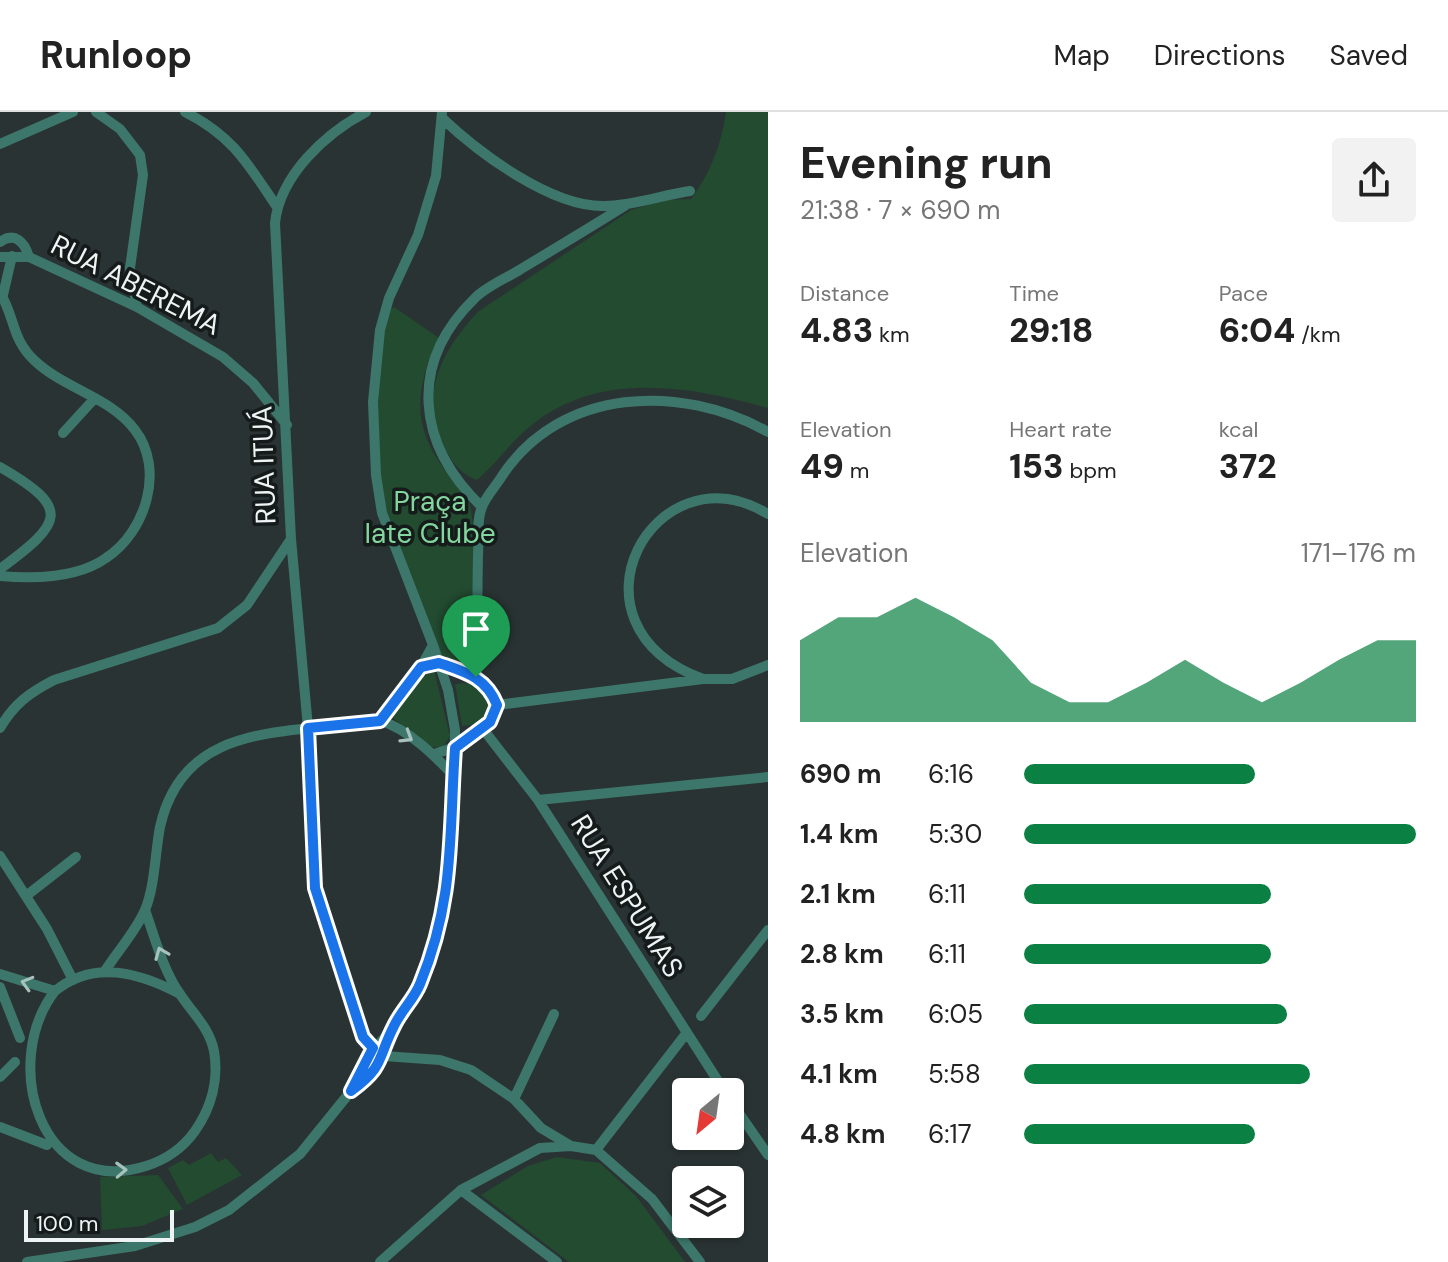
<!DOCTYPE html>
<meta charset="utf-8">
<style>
body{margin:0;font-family:"DM Sans",sans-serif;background:#f2f2f2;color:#222;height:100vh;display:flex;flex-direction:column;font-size:30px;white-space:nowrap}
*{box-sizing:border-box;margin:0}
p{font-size:26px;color:#767676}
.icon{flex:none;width:44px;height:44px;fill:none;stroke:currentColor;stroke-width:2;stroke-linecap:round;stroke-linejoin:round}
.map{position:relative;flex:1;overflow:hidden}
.drawer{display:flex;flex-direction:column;background:#fff;width:680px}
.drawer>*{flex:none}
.needle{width:52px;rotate:209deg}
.buttons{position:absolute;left:672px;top:966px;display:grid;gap:16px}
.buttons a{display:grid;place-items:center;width:72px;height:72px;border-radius:8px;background:#fff;box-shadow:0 2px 6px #0004;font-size:40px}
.scale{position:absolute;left:24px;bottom:20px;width:150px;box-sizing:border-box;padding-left:8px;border:4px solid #eef4f4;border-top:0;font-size:22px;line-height:28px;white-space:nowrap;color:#eef4f4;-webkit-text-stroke:6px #151a1a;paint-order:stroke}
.pin{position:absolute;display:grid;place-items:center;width:68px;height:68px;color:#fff;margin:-82px -34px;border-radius:50% 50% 50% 0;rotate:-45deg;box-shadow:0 0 8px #0007}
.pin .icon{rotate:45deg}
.round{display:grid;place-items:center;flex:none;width:84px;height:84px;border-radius:8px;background:#f2f2f2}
.summary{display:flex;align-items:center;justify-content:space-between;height:136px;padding:0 32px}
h1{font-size:44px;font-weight:800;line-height:60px}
.metrics{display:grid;grid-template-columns:repeat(3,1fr);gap:12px;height:136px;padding:8px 32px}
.metrics div{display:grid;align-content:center}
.metrics b{font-size:34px;font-weight:800}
.metrics small{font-size:22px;font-weight:400}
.metrics p{font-size:22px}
.chart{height:224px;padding:16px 32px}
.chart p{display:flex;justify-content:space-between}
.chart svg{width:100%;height:144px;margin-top:8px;fill:#0b8043;opacity:.7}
ul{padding:0 32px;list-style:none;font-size:26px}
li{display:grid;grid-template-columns:128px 96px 1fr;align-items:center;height:60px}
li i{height:20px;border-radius:10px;background:#0b8043}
header{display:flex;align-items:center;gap:48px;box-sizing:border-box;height:112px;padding:0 40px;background:#fff;border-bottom:2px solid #e0e0e0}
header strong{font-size:38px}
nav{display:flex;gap:44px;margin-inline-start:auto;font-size:28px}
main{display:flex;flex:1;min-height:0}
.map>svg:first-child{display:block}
</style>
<header>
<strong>Runloop</strong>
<nav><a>Map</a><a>Directions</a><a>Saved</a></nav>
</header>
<main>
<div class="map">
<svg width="768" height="1150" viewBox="0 0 768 1150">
<rect width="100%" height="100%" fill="#2a3333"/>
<path fill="#224b30" d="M726,0H768V296C691,275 602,258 533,312C511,329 497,351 477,368C459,361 452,350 443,333C418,283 443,236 479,199L631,98L666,88L691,87C710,62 722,31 726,0Z
M394,195L439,226C415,275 411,314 445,358C453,368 467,381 470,393C481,446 471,507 469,560L443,549C424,501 399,451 385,401C370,344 377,259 386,201Z
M434,558L450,624L443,635H431L393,606C400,586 415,568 434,558Z
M466,571L480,576L490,587L489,600L480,612L462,614L455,572Z
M211,1041L218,1050L226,1046L242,1063L187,1093L168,1056L183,1048L189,1053Z
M557,1045L600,1051L636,1084L685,1150H569L481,1083L528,1054Z
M158,1063L183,1097L142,1114L102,1118L100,1065Z"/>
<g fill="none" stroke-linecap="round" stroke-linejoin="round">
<path stroke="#3d776b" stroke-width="10" d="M96,0L120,17L140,43L143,63L130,156L137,195
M185,0C233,24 248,52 277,95
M366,0C326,21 280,63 275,111L291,427L308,616L315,776L363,925L384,944
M442,6C479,41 551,95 604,94C633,94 662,83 690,79
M0,32L73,0
M0,130C15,119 25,131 29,145
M0,145H29L137,195L223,245L253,271L287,313
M0,181C15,204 11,227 35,249C65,277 110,285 135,318C165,357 146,420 106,446C78,466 33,467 0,464
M3,183L12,144
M63,321L95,286
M0,355C73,397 62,411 0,457
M482,395C417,333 407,252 475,186C487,174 507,166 521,157C556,136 591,115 626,93
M476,565C478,524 477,484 478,443C479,428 476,409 482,395C486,384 496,374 502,364C561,275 681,271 768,320
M703,567C555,512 655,333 768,402
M497,593L703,567H732L768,553
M380,609L421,555L433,533
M0,616C14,592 29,581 54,568L218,516L247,493L291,427
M483,617L538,688L725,980
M434,642C459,635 490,621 497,593C486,565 465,560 439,551
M538,688L768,665
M0,744L47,817L73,868
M26,784L76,745
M145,798C155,826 163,858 180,882C193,902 209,915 214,939C219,968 211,996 195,1019C183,1036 165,1048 146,1054C40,1088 0,950 55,879C94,847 140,861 180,882
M105,859C117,840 136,819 145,798C155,774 155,741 160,715C179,630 248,622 321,615C337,613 365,605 381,609C408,617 435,644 453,663
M0,862L55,879
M0,875L20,926
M701,904L768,818
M384,944L440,948L471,958L514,987L541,1016L571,1034L596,1038L652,1087L700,1150
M0,965L15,950
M353,977L378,956L386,939
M514,987L554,902
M730,988L768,1043
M0,1015L47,1033
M596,1038L685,923
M461,1078L557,1150
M27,1150L135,1134L195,1115L229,1098L300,1042L351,979L364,949L393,916L419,874L439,817L452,748L455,618L448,578L433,533L382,401L376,363L373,290L380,218L389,186L418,123L436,64L442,0
M380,1150L461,1078L540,1036L571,1034"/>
</g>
<defs><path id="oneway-chevron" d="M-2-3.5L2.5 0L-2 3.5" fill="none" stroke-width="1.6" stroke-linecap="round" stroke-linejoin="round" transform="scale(2)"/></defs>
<g stroke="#a7c2bd">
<use href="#oneway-chevron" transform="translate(407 625) rotate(32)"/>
<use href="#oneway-chevron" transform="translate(161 841) rotate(-112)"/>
<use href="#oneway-chevron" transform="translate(27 871) rotate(-164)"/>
<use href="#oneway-chevron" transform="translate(121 1058) rotate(-2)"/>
</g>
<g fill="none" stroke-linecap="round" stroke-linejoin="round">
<defs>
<path id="route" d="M439,551C465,560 486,565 497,593L490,610L455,636C449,723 455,787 420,872C414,887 401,899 394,914C377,947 385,954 351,979L373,936L363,925L315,776L308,616L380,609L421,555Z"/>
</defs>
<use href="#route" stroke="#fff" stroke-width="16"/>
<use href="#route" stroke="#1a73e8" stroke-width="10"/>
</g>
<g text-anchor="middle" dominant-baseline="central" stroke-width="7" stroke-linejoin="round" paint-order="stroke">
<g font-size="28" fill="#eef4f4" stroke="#151a1a">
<text transform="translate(136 173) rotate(27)">RUA ABEREMA</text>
<text transform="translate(264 353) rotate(-92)">RUA ITUÁ</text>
<text transform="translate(627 784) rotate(58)">RUA ESPUMAS</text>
</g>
<g font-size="28" fill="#83d69d" stroke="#151a1a">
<text x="430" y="389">Praça<tspan x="430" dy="32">Iate Clube</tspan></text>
</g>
</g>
</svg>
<div class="buttons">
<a><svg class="needle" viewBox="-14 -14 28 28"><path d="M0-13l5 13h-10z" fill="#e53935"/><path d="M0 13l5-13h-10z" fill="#767676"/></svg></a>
<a><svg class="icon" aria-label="layers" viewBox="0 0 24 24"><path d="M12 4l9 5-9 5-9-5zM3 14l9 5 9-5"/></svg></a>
</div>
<div class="scale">100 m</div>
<div class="pin" style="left:476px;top:565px;background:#1e9e55"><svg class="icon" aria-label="arrive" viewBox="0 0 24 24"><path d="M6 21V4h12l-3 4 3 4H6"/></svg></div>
</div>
<section class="drawer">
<div class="summary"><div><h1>Evening run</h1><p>21:38 · 7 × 690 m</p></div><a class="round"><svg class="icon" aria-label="share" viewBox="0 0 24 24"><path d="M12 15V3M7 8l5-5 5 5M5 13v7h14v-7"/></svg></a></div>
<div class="metrics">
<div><p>Distance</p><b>4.83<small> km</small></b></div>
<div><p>Time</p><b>29:18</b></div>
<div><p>Pace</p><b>6:04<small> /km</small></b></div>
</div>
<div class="metrics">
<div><p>Elevation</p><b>49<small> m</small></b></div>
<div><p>Heart rate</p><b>153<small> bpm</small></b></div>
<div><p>kcal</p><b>372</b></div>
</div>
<div class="chart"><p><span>Elevation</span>171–176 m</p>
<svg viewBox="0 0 160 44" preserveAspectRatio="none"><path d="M0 44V19L10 12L20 12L30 6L40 12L50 19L60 32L70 38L80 38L90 32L100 25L110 32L120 38L130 32L140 25L150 19L160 19V44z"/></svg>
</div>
<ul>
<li><b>690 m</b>6:16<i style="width:59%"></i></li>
<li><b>1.4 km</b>5:30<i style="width:100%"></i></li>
<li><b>2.1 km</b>6:11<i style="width:63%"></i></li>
<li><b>2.8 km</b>6:11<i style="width:63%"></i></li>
<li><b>3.5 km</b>6:05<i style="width:67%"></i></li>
<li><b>4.1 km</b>5:58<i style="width:73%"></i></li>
<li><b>4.8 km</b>6:17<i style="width:59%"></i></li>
</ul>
</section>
</main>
